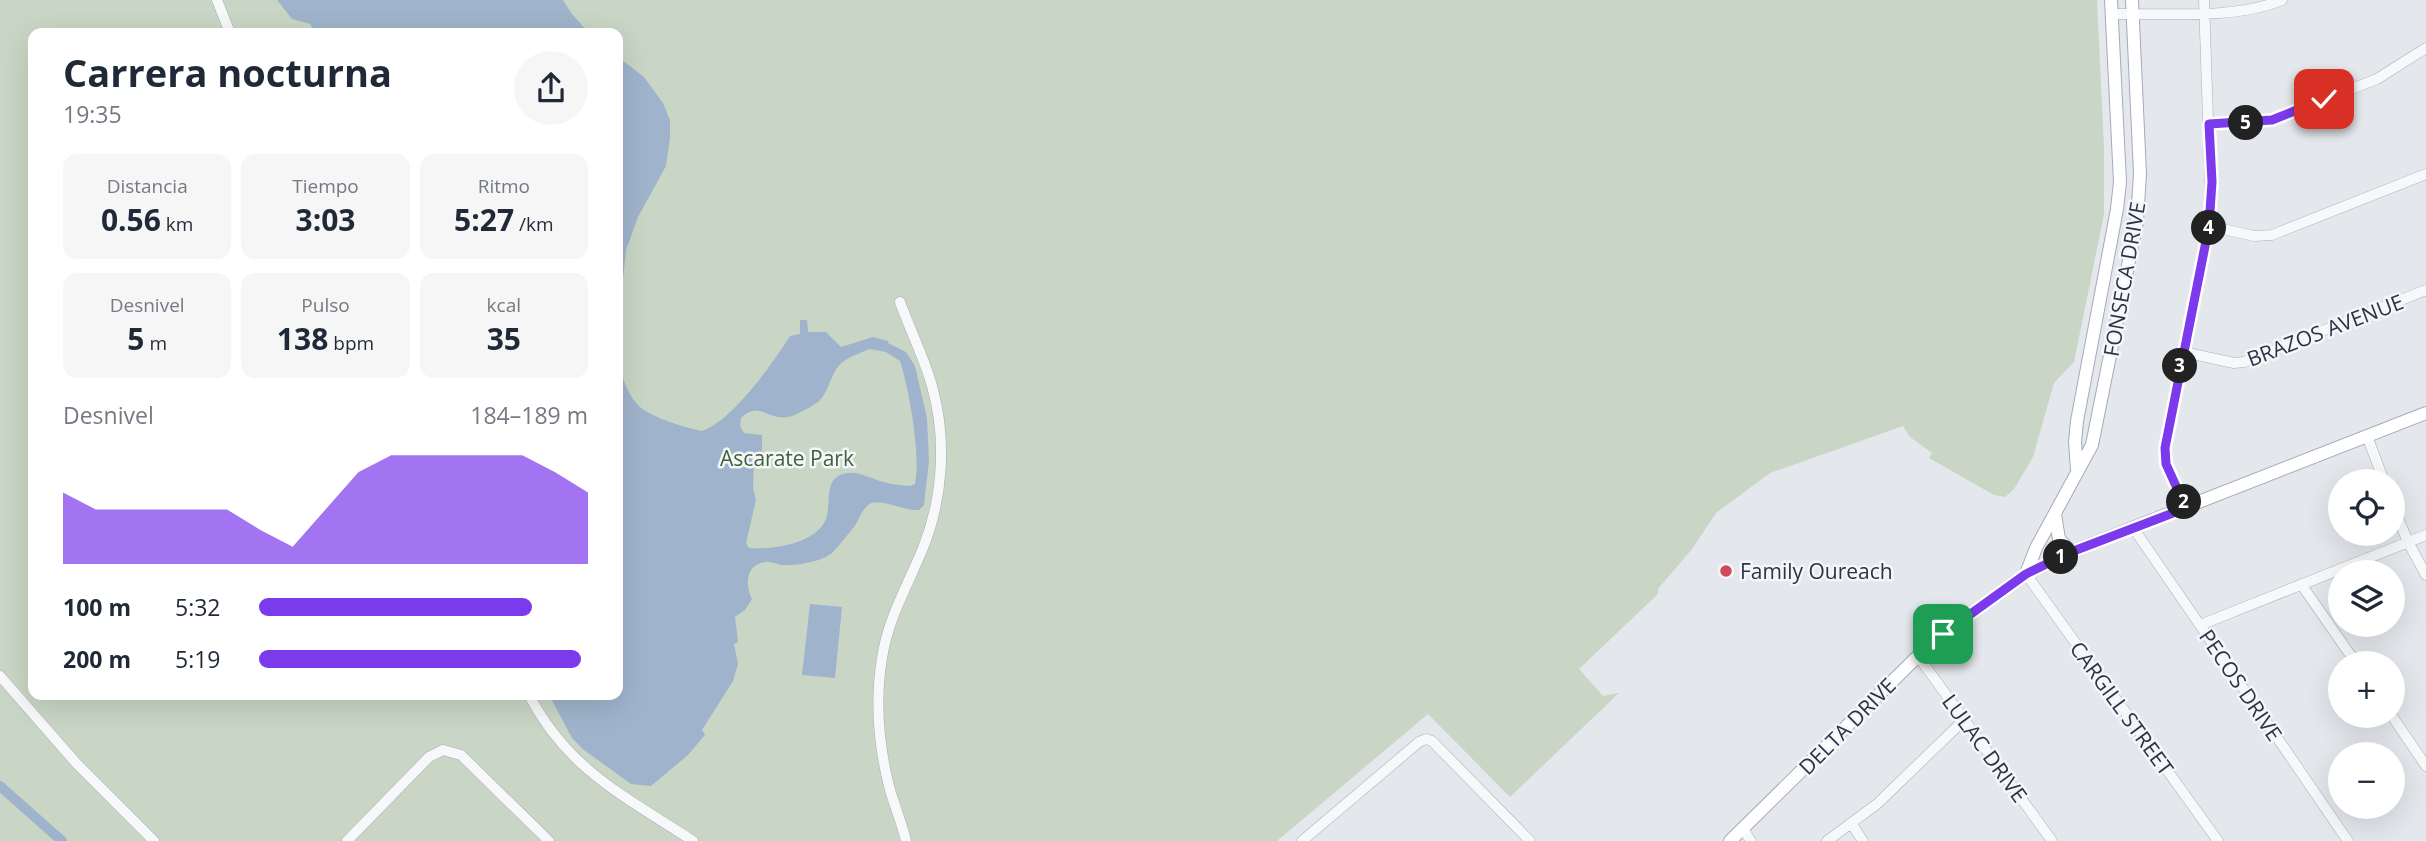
<!DOCTYPE html>
<html lang="es">
<meta charset="utf-8">
<style>
body{margin:0;font-family:"Open Sans",sans-serif;background:#f6f6f7;color:#1f2937;height:100vh;display:flex;flex-direction:column;font-size:26px;white-space:nowrap}
*{box-sizing:border-box;margin:0}
p{font-size:23px;color:#747a83}
.icon{flex:none;width:38px;height:38px;fill:none;stroke:currentColor;stroke-width:2;stroke-linecap:round;stroke-linejoin:round}
.map{position:relative;flex:1;overflow:hidden}
.drawer{position:absolute;left:28px;top:28px;width:595px;height:672px;display:flex;flex-direction:column;background:#fff;border-radius:14px;box-shadow:0 7px 28px #0002}
.drawer>*{flex:none}
.controls{position:absolute;left:2328px;top:469px;display:grid;gap:14px}
.controls a{display:grid;place-items:center;width:77px;height:77px;border-radius:50%;background:#fff;box-shadow:0 7px 28px #0002;font-size:35px}
.pin{position:absolute;display:grid;place-items:center;width:60px;height:60px;color:#fff;margin:-30px;border-radius:14px;box-shadow:0 4px 10px #0006}
.km{position:absolute;width:35px;height:35px;margin:-18px;border-radius:50%;background:#222;color:#fff;font-size:19px;line-height:35px;text-align:center}
.round{display:grid;place-items:center;flex:none;width:74px;height:74px;border-radius:37px;background:#f6f6f7}
.head{display:flex;align-items:center;justify-content:space-between;height:119px;padding:0 35px}
h1{font-size:38px;font-weight:700;line-height:52px}
.stats{display:grid;grid-template-columns:repeat(3,1fr);gap:10px;height:119px;padding:7px 35px}
.stats div{display:grid;align-content:center;border-radius:14px;background:#f6f6f7;text-align:center}
.stats b{font-size:30px;font-weight:700}
.stats small{font-size:19px;font-weight:400}
.stats p{font-size:19px}
.chart{height:196px;padding:14px 35px}
.chart p{display:flex;justify-content:space-between}
.chart svg{width:100%;height:126px;margin-top:7px;fill:#7c3aed;opacity:.7}
ul{padding:0 35px;list-style:none;font-size:23px}
li{display:grid;grid-template-columns:112px 84px 1fr;align-items:center;height:52px}
li i{height:18px;border-radius:9px;background:#7c3aed}
.map>svg:first-child{display:block}
</style>
<div class="map">
<svg width="2426" height="841" viewBox="0 0 2426 841">
<rect width="100%" height="100%" fill="#e4e7ec"/>
<path fill="#c9d6c5" fill-rule="evenodd" d="M0,0H2097L2104,148V214L2074,362L2054,383L2033,457L2014,489L2005,497L1994,495L1929,458L1932,453L1910,437L1903,426L1770,473L1716,513L1692,549L1658,589V594L1579,669L1603,696L1619,693L1510,797L1428,714L1277,841H0ZM33,33H618V695H33Z"/>
<path fill="#9fb4cc" fill-rule="evenodd" d="M277,0H563L572,14L589,33H316L310,24L292,19Z
M618,57L644,77L663,103L670,120V138L666,166L638,217L626,250L618,327Z
M800,320H807L808,332H826L841,347L873,337L888,341V343L906,352L915,366L927,418L929,461L924,505L919,510C903,511 887,500 871,503C862,509 861,515 856,524C855,526 834,552 832,553C821,562 795,566 781,565C775,564 771,561 765,562C745,565 745,585 752,599L745,610L735,617L738,642L734,644L738,664L733,681L702,730L705,735L688,755L651,786L631,784L584,750L572,738L549,695H618V356C620,372 627,395 640,407C653,418 686,428 702,431C732,421 773,363 790,336L800,334ZM869,349L886,352L900,361C909,389 921,455 915,484L911,486C902,485 893,485 884,482C872,479 859,471 847,473C822,477 832,503 826,519C816,544 772,550 749,548L746,543L756,500L753,488L754,464L762,463V435L744,433L740,426L741,418C761,398 771,427 797,414C804,410 816,405 821,399C830,389 831,370 844,361C851,356 861,353 869,349Z
M810,604L842,607L835,678L802,675Z"/>
<g fill="none" stroke-linecap="round" stroke-linejoin="round">
<path stroke="#9fb4cc" stroke-width="10" d="M0,786L62,841"/>
<defs>
<path id="minor" d="M217,0L230,33
M2112,14C2165,13 2233,20 2282,0
M2209,124L2272,120L2377,79L2426,48
M2209,226L2254,236L2272,235L2426,174
M900,302C910,330 924,357 932,386C947,439 943,498 923,548C908,585 888,618 882,658C875,701 879,748 890,790C895,807 902,823 906,841
M2183,352L2234,363L2244,362L2426,290
M2367,436L2384,481
M2392,504L2408,542L2426,575
M2187,507L2166,464L2165,448L2211,209L2204,0
M2134,529L2348,841
M2026,574L2218,841
M2301,584L2356,663
M2200,625L2426,535
M1918,656L2052,841
M0,676L77,764L154,841
M529,695C568,770 626,797 693,841
M2392,716L2426,766
M1851,823L1863,841
M1743,829L1751,841
M347,841L429,757L443,750L461,755L549,841
M1302,841L1419,742L1426,739L1432,741L1530,841
M1827,841L1877,804L1965,719"/>
<path id="major" d="M2077,469L2075,442L2077,421L2117,209L2120,182L2111,0
M2055,514L2059,539L2071,552
M2026,574L2036,548L2092,445L2137,221L2140,174L2132,0
M1730,841L1918,656L1943,634L2026,574L2071,552L2426,413"/>
</defs>
<use href="#minor" stroke="#a9aeb7" stroke-width="11"/>
<use href="#major" stroke="#a3abb8" stroke-width="14"/>
<use href="#minor" stroke="#f7f8fa" stroke-width="10"/>
<use href="#major" stroke="#fff" stroke-width="12"/>
</g>
<g fill="none" stroke-linecap="round" stroke-linejoin="round">
<defs>
<path id="route" d="M1943,634L2026,574L2071,552L2186,508L2166,464L2165,448L2209,226L2212,182L2209,124L2272,120L2324,99"/>
</defs>
<use href="#route" stroke="#fff" stroke-width="14"/>
<use href="#route" stroke="#7c3aed" stroke-width="9"/>
</g>
<circle fill="#d1495b" stroke="#f4f6f9" stroke-width="2.5" cx="1726" cy="571" r="7"/>
<g text-anchor="middle" dominant-baseline="central" stroke-width="5" stroke-linejoin="round" paint-order="stroke">
<g font-size="21" fill="#2b3445" stroke="#f4f6f9">
<text transform="translate(2124 279) rotate(-80)">FONSECA DRIVE</text>
<text transform="translate(2325 330) rotate(-21)">BRAZOS AVENUE</text>
<text transform="translate(2241 685) rotate(56)">PECOS DRIVE</text>
<text transform="translate(2122 708) rotate(54)">CARGILL STREET</text>
<text transform="translate(1847 726) rotate(-45)">DELTA DRIVE</text>
<text transform="translate(1985 748) rotate(54)">LULAC DRIVE</text>
</g>
<g font-size="21" fill="#3f6138" stroke="#f4f6f9">
<text x="787" y="458">Ascarate Park</text>
</g>
<g font-size="21" fill="#2b3445" stroke="#f4f6f9" text-anchor="start">
<text x="1740" y="571">Family Oureach</text>
</g>
</g>
</svg>
<div class="controls">
<a><svg class="icon" aria-label="locate" viewBox="0 0 24 24"><circle cx="12" cy="12" r="6"/><path d="M12 2v4M12 18v4M2 12h4M18 12h4"/></svg></a>
<a><svg class="icon" aria-label="layers" viewBox="0 0 24 24"><path d="M12 4l9 5-9 5-9-5zM3 14l9 5 9-5"/></svg></a>
<a>+</a>
<a>−</a>
</div>
<div class="pin" style="left:1943px;top:634px;background:#1e9e55"><svg class="icon" aria-label="arrive" viewBox="0 0 24 24"><path d="M6 21V4h12l-3 4 3 4H6"/></svg></div>
<div class="pin" style="left:2324px;top:99px;background:#d93025"><svg class="icon" aria-label="check" viewBox="0 0 24 24"><path d="M5 12l5 5 9-10"/></svg></div>
<b class="km" style="left:2061px;top:557px">1</b>
<b class="km" style="left:2184px;top:502px">2</b>
<b class="km" style="left:2180px;top:366px">3</b>
<b class="km" style="left:2209px;top:228px">4</b>
<b class="km" style="left:2246px;top:123px">5</b>
<section class="drawer">
<div class="head"><div><h1>Carrera nocturna</h1><p>19:35</p></div><a class="round"><svg class="icon" aria-label="share" viewBox="0 0 24 24"><path d="M12 15V3M7 8l5-5 5 5M5 13v7h14v-7"/></svg></a></div>
<div class="stats">
<div><p>Distancia</p><b>0.56<small> km</small></b></div>
<div><p>Tiempo</p><b>3:03</b></div>
<div><p>Ritmo</p><b>5:27<small> /km</small></b></div>
</div>
<div class="stats">
<div><p>Desnivel</p><b>5<small> m</small></b></div>
<div><p>Pulso</p><b>138<small> bpm</small></b></div>
<div><p>kcal</p><b>35</b></div>
</div>
<div class="chart"><p><span>Desnivel</span>184–189 m</p>
<svg viewBox="0 0 160 44" preserveAspectRatio="none"><path d="M0 44V19L10 25L20 25L30 25L40 25L50 25L60 32L70 38L80 25L90 12L100 6L110 6L120 6L130 6L140 6L150 12L160 19V44z"/></svg>
</div>
<ul>
<li><b>100 m</b>5:32<i style="width:83%"></i></li>
<li><b>200 m</b>5:19<i style="width:98%"></i></li>
</ul>
</section>
</div>
